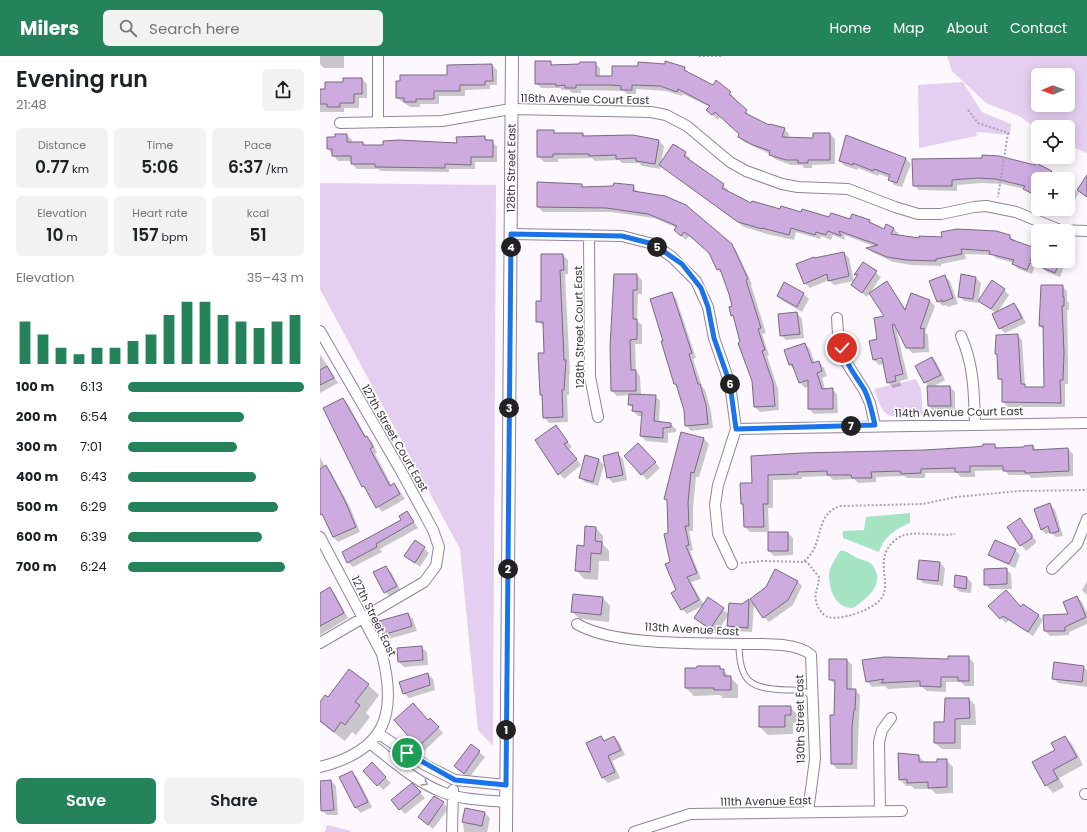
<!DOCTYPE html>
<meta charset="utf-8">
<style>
body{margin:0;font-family:Poppins,sans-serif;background:#f2f2f2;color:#202124;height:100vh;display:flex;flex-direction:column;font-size:15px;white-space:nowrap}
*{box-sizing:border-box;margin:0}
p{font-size:13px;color:#757577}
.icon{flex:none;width:22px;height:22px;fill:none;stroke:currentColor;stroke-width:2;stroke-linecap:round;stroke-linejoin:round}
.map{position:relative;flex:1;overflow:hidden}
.sheet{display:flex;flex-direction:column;background:#fff;width:320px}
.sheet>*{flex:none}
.needle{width:26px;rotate:269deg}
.controls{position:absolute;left:711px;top:12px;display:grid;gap:8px}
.controls a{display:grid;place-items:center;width:44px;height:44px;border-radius:6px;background:#fff;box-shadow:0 2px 10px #0003;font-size:20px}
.pin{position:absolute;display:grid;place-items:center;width:34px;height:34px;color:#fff;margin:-17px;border:2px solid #fff;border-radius:50%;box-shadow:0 1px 4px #0007}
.km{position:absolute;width:20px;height:20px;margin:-10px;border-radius:50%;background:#222;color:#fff;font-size:11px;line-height:20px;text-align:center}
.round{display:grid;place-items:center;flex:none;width:42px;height:42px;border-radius:6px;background:#f2f2f2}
.head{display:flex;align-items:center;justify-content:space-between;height:68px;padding:0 16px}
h1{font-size:22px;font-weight:600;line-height:30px}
.figures{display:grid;grid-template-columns:repeat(3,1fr);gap:6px;height:68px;padding:4px 16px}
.figures div{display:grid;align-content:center;border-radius:6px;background:#f2f2f2;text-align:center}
.figures b{font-size:17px;font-weight:600}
.figures small{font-size:11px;font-weight:400}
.figures p{font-size:11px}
.chart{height:112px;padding:8px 16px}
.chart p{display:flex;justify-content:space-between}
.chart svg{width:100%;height:72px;margin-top:4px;stroke:#24835b;stroke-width:6}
.primary-button{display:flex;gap:8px;margin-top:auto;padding:8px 16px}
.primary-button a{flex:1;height:46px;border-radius:6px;background:#24835b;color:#fff;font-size:16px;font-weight:600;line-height:46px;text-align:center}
.primary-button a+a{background:#f2f2f2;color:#202124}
ul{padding:0 16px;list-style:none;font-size:13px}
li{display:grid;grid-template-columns:64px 48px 1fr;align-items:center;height:30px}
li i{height:10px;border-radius:5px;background:#24835b}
header{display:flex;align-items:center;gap:24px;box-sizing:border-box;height:56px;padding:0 20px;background:#24835b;color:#fff}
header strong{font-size:19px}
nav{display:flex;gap:22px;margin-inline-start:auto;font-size:14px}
.search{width:280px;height:36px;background:#f2f2f2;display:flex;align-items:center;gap:10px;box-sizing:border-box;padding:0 14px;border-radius:6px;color:#757577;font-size:15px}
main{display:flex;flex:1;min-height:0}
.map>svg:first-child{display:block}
</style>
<header>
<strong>Milers</strong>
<div class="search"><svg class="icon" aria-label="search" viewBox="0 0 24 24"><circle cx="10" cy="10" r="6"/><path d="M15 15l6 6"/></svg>Search here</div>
<nav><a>Home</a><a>Map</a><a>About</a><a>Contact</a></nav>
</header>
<main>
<section class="sheet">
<div class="head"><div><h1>Evening run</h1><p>21:48</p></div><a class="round"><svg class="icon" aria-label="share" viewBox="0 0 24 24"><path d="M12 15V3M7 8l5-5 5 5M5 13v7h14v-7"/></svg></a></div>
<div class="figures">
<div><p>Distance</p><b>0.77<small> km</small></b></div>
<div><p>Time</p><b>5:06</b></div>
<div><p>Pace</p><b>6:37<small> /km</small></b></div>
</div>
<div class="figures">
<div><p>Elevation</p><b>10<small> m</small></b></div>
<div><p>Heart rate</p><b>157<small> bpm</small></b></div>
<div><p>kcal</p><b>51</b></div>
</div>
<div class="chart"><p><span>Elevation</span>35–43 m</p>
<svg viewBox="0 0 160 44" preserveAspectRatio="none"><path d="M5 44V18M15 44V26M25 44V34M35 44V38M45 44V34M55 44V34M65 44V30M75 44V26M85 44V14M95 44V6M105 44V6M115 44V14M125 44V18M135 44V22M145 44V18M155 44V14"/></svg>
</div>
<ul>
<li><b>100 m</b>6:13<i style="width:100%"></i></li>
<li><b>200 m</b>6:54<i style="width:66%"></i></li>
<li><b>300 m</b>7:01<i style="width:62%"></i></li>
<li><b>400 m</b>6:43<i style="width:73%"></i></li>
<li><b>500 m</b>6:29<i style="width:85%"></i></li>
<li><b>600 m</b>6:39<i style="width:76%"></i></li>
<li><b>700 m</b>6:24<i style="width:89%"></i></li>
</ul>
<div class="primary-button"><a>Save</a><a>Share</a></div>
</section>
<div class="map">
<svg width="767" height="776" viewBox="0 0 767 776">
<rect width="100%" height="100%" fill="#fcf8fe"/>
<path fill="#e5cff1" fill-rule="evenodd" d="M627,0H767V97L748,89V71H718V74L701,61L666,47L632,15ZM718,19H748V49H718Z
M643,26L662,56L691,68L690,79L656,76L657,80L599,92L598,29Z
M0,127L176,129L173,690L158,674L140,493L0,233Z
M596,323L601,333L603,359C568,360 566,368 554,333Z
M7,769L31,775V776H5Z"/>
<path fill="#a4e4c2" d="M590,457V467C577,472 563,481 559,496L523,482V475L544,474L546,461Z
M520,495C527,494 530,499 537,502C542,504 550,505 553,510C566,529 546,543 533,552C515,552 509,534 509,518C510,510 516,502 520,495Z"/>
<path fill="#0003" fill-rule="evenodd" d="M0,0H24V12H4L0,8Z
M230,6L234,10L275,7L280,12V21H293L364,12L369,17L393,30L410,37L431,61L450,71L464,73L469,78L468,82L494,83L510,78L515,83V108L492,109V112H484L482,109H471L455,103L450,98L424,86L419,81L420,78L401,60L398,64L387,54L390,51L363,38L362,40L346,35L316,33V38H307L304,35L261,34V37H252L249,34H242L240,32H221L216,27Z
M172,9L177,14V29H170V33L145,34V40H119V48H100V51H90L77,42L128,20V10Z
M42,23L47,28V42H39V52H24V56H0V34Z
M233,75L236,78H262L265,80L339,85L344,90L341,109L365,97L370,102L369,105L403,129L408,134L407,136L432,148L510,162L549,165L564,174L566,170L574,173L579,178L578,180L600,184L690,180L695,185L715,193L718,196V202L712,218L698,213L694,207L676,202L673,199L645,198L646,203L621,208V210L592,209L573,206L552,196L548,192L556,191L524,179L525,184L513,179L511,184L501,180L500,183L476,176L474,184L447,178L424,171L341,109L340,113L322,110L319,107H302L299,104L275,105L272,102L238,103V106H224L218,100Z
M27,79L32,84V87H43L46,90L138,88L165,82L177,90V106H155V113H129V116L61,115L58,113H37L32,108V105H18L8,93L16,82Z
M527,81L586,103L591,108L582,131L574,129L570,122L559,118L558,120L538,112V114L525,110L520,105Z
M717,108L731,116L740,123H718L716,142L705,133L682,128L662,127L637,129V135L599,134L594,129L716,110Z
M748,128L759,137L749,153L748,152Z
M262,129L266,132L313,130L318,136L411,189L416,194L432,228L431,229L446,277L442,278L449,299L447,300L458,333L459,354L440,356L435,351L433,325L415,262L412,259L413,251L403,218L398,214L391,197L369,180L366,184L360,179L357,172L334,162L291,156H223L218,151Z
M524,197L529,202L534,225L514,229L509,224L490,232L485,227L495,203Z
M243,199L248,204V218H245L250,318H249V339H247L248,366L229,367L224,361V341L221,338L225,298L224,270L217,265L222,246Z
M722,205H746L740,221L727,216L722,211Z
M543,207L561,221L547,241L532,229L538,221L536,219Z
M317,219L322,224V238H318L317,265L322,269V288H315L316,315L320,320L321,339L335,340L340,345L339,367L350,368L356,373V376L348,377V387L326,385L321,380L323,360H318L313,355V352L309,348L310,339L297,340L292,335L291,291Z
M624,220L630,225L638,248L628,251L626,249L623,250L617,245Z
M642,220L656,222L661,227L658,247L644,245L639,240Z
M567,227L586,254L610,245L615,250L605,276L608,279L609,296L592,297L587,291L576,272L588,323L580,325L581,330L573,332L568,326L564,308L559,309L554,304L565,261ZM566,300L567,302L557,304V302Z
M465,228L484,238L489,243L482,256L463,245L458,240Z
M742,230L747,235V245L749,247V254H747L748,302V328H745V351H688L683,346V326L679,322V300L676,298L697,279L702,284L705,330L708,332H725L724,274L720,270Z
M684,234L689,239L677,257L694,248L699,253L706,267L685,277L680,272L676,257L659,245Z
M351,237L356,242L376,302L373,303L382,330L385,334L391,355L393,372L371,375L366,369L365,354L358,332L355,328L344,285Z
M477,257L482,263L484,282L466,284L461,279Z
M485,288L490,293L495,308L499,306L504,312L507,320L502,322L505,333H512L517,338L518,357L494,358L489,353V330L485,332L480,327L475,314L470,309Z
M0,298L18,327L0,337Z
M612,302L617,307L625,324L612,331H630L635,336V355H614L609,350L608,330L596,310Z
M22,343L28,348L47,382L52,386L57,396L55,398L72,430L74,428L79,434L85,443L62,456L43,430Z
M236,371L252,391L249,393L261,409L244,423L230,407Z
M361,378L384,383L389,388L379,421H376L373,452V475H369L373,494L370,495L381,523L371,526L384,549L367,558L362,553L351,507L348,446L345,443Z
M674,389L678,393L713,390L717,395L748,393L753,398V420L711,422L709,419H689L684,414L655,415V421H641L637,417H605V422H587L584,420L556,421V426L538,427L534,423L513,424L509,420L482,421V423L453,424V452H448L449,476H430L425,471L424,450L422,447L433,428L432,401L604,395L654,392Z
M323,393L340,412L327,424L305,400Z
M298,398L303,403L307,424L293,427L288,422Z
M0,401L5,411H6L11,416L30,451L40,476L18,486L13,481L0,452Z
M265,401L279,404L284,409L278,430L265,426L260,421Z
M730,448L735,454L743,480L736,481L731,476L726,478L721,473Z
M87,456L98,472L60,493L62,496L33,511L28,506L82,465Z
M700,464L716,485V487L706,495L688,472Z
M276,472L283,480V488L289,495V505H279L278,524L264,523L257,515L265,491Z
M468,477L473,482V499L454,500L449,495Z
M104,492L109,497L100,511L86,500Z
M695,494L700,499L695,512L675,503L670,498Z
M620,507L625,512L623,530L603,527L598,522Z
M66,511L71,516L81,535L70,541L65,536Z
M686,513L691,518L692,533H670L665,528Z
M647,522L652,527L651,537L640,536L635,531Z
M477,525L482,530L473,549L449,566L444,561Z
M767,525V539L762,534Z
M10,533L15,538L28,562L0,579V538Z
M757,541L762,546L767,557V568L749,576V579L730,580L725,575L724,560L750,559Z
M283,542L290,550L289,566L260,563L252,556Z
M388,543L409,558L396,578L375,562Z
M429,544L434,548L432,576L414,575L408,570L422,549Z
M669,550L702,552L718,559L723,564L713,580L689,564L686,567Z
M88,558L93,563L97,575L69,583L64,578Z
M101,591L107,596L108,609L84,611L79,606Z
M648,601L654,607V630H645L641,626H626V636L607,635L602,631L568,633L565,630L552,631L547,625Z
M527,604L532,609V634H535L540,639L537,713H517L512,707L515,629L510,623Z
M400,611L418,629V642H403L400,639L374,640L366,632Z
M763,611L767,614V631L738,627L733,622Z
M108,618L113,623L115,634L89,642L84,637Z
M48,629L59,639L46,657L50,661L36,679L32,676L25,685L0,666V648L9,643Z
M649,643L655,649L656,669H641V693H622L615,687L624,667Z
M470,651L478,659V666L473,667V678L448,679L440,671Z
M110,663L123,677L104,695L75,664L108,665Z
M281,681L285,685L294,681L299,686L305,699L292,705L300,722L288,727L283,722L267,688Z
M745,681L752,688L763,709L739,722L744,731L733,737L726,729L736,694Z
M151,689L165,701L149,722L136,711Z
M598,700L605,706L618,707L626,704L633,711V737L616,738L611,733H595L591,730H586L580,723Z
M52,708L71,727L63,734L45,715Z
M31,716L37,721L52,751L41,757L36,752L21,721Z
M11,725L16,730L18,759H7L2,754L0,726Z
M92,729L105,742L85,758L72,744Z
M114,741L129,752L113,773L99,761Z
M145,753L165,757L170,762L167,776H144L143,766Z"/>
<path fill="#cdabdf" stroke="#7a6983" d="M215,5H231V9L259,8L260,6H276V20H292V10H318V6L345,8V5L365,11L364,14L393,29L396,24L411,36L409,38L427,54L425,57L449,69L450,68L465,72L462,81L493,82V77H510V104H488V107H478V104H466L449,99L450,95L433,89L418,81L419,78L395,56L392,59L386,54L390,50L358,33L357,36L340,30L312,29V34H301V30L292,29H256V32H245V29L236,30V28H215Z
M172,8L173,25H165V29H140V35H114V43H96V46H84V42H76V25H80V19H127V9Z
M23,22H42V38H34V47H20V51H7V48H0V33H5V26H23Z
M217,74H234V77H263V80L313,79L339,84L335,108L316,105V102L296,103V99L269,100V98H233V101H217Z
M15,78H27V86H43V89H63V85L79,84L137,87L136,81L165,80V84H173V101H151V109L125,108V112L55,111V108H31V100H12V93H7V81H15Z
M526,79L586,102L577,127L568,124L570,119L554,113L553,115L533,107V109L519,105Z
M353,88L366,96L364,100L404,128L402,132L431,147L432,145L460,153L461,150L481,156L482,153L509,161L511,157L530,163L532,158L550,164L549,166L564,173L566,168L574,172L571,178L599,182V180L622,181L621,176L637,173L676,175L690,179V183L715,192L710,205H740L735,217L710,207L707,214L692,208L694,204L669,198L670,195L641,193L642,198L616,203V205L586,204L567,201L546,192L558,189L519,175L521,180L508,175L506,179L496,176L495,179L471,172L469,179L442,172V173L418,166L339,109Z
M662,99L679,100L715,109L716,107L732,115L731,116L742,123H718V132L715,130L711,137L703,133L705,130L676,123L657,122L632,124V130H593L592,103L662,102Z
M767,119V141L757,134Z
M217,126L262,128V131L293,130L294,127L314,129L313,135L345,140L366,149L412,188L428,223L426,224L441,272L438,273L445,294L442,295L453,327L455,350L434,351L432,325L418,287L420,286L413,259L411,260L409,251L412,250L409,238L400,213L397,214L389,197L370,180L364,176L361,180L354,174L357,170L328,158L286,152L217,151Z
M524,196L529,220L508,225L507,218L484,228L476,208L494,201V202Z
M221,198H243L244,214H240L244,304H246L244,334H242L243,361L223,362L222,339H220L218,297H224L223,266H216V245H221Z
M543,206L557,215L542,237L531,229L538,218L534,219Z
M294,218H317V234H313V263H317V283L310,284L311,314H316V335H291L290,291Z
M641,218L656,221L653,243L638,241Z
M625,219L633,242L622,246V244L617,246L609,225Z
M672,224L685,233L671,253L658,245Z
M567,225L585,254L591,237L610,244L600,273L604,272V292H586L574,268L572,269L583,318L575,320L576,325L567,327L562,302L553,304L549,285L557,283L554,262L564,260L549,237Z
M464,226L484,237L477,251L457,240Z
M721,229H743V241H744V250H742L744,297L743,324H740L741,347L682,346V323H678L677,298H675L676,279L698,278L701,328H705V331H724L723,270H719Z
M352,236L372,297L369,298L378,328H380L386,349L388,368L365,370L364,354L356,328H354L341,285H343L330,243Z
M694,247L702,262L679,273L672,258Z
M477,256L480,278L460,280L458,258Z
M485,287L492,307L499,305L502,315L497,317L502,333L513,332V353H488V324L479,327L472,308L469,309L464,294Z
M612,301L621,319L604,327L595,310Z
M7,310L14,322L0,329V314Z
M607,330H630L631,350H608Z
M309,338L336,339L334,365L351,367V371L343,372V382L320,380L322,356L312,355L313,349H308Z
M23,342L45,381L47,380L53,391L50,393L70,430L74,427L80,438L56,452L44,430L42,431L3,352Z
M236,369L248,386L244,388L257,403L238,419L215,384Z
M361,376L384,382L374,417L371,416L368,446L369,470H365L369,489L366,490L377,517L367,521L379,544L361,554L351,537L356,534L345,508L350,506L344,478L348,477L347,444L344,443Z
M318,387L336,406L321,419L304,400Z
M663,388H675V392L704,391V390L713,389V394L748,392L749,415L705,417V415H683V410H650V416H635V412L601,413V417L581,418L580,415L551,416L552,422H532L531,419H507V415L477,416L478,418L448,419V448H443L444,471H424L423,448H421L420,427H432L431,400L482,397L604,394L654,391L663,390Z
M298,396L303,419L287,422L283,400Z
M265,399L279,403L273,426L259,422Z
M6,409L25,445L36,471L13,481L2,458L0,459V413Z
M730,447L739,475L734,477H730L728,470L721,474L714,453Z
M87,455L94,466L56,488L57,491L27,507L22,496L81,464L79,460Z
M700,462L712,479V482L700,490L687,471Z
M265,470L276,471L275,485L282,486L281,498L271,497L270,516L255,515L257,489L264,490Z
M448,476H468V495H448Z
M95,484L105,491L95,507L84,500Z
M675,484L696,493L689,508L668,499Z
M599,504L620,506L618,525L597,523Z
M66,510L77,530L64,537L53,516Z
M687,512V528L664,529V513Z
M455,513L478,525L468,544L443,562L430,543L446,531Z
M635,519L647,521L646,533L634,531Z
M10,531L24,557L0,570V537Z
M686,534L701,551L703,548L719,559L708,576L683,560L680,563L668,550Z
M253,538L283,541L281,559L251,556Z
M757,540L766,561L745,571V575H724L723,559L748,558L743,546Z
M388,541L404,552L390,573L374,562Z
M429,543L428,572L407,570L409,547L422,548Z
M88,557L92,570L63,579L59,565Z
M102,590L103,604L78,606L77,592Z
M628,600H649V625H638V621H621V631L600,630V625L561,627L564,623L546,626L542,604L565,601L628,603Z
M509,603H527V633H536L535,654H534L532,671V708H511L510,659H514L515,624H509Z
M734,606L764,610L762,626L732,623Z
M377,610H400V613H404V620H411V634H394V632H365V612H376Z
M29,613L49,628L35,646L40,649L25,669L21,666L14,676L0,665V646L5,639L8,641Z
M108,617L110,629L83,638L79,626Z
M625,642H649L650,662L635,663V687H614V666H624Z
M93,647L108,664L110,662L119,671L98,691L74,664Z
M439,650H471V659H465V671H439Z
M281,680L284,685L294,680L301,694L288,700L295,716L282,722L266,687Z
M745,680L757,701L733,714L738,723L725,730L712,706L735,694L731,687Z
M151,688L160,695L144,718L134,710Z
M578,697L599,699V706H617V703H627V731L608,732V726L587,727V723L579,724Z
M52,706L66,721L57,730L43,715Z
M32,715L48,746L35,752L19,721Z
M11,724L14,754L1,755L0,725Z
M92,727L101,736L79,754L71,744Z
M114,740L124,746L108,769L98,761Z
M145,752L165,756L162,770L142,766Z"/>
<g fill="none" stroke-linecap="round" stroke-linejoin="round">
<defs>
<path id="service" d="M419,588C419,627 431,633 468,634C477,634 485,633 491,640"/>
<path id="minor" d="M58,0V66
M20,67L122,65L191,53L331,56L346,59L367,70L410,106L426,115L462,128L478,131L528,133L575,151L598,158H621L654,151L666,150L696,156L740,174L767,175
M191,178L302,180L333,188L352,201L376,225L388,251L394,282L410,328L416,373L398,429L395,449L398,478L412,508
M269,179L270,321L278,361
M517,262L518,278L526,306L544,334L550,347L555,369
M0,275L81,415L113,474L119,491L116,510L104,526L0,587
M641,280C654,309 654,337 655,368
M416,373L767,367
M0,481L62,598C78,660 64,695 0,711
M732,513L757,488L767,463
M257,568C294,590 379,587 423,588C441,588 477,586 491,599L495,703L488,756
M59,678L105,709L135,724L186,729
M51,688C73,705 96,726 122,736C142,744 165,744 186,746
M765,738H767
M560,755L559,686L562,674L571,662
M132,776L133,734
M314,776L370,758L582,755"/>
<g id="tertiary">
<path id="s1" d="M186,776L192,0"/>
</g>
</defs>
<use href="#service" stroke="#93829d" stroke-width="7"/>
<use href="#minor" stroke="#93829d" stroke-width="12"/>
<use href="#tertiary" stroke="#93829d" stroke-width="14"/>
<path stroke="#a7a2aa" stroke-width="2" stroke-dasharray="2 2" stroke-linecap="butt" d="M379,0H403
M648,54L658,67L688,77L678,141
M484,505C505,490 493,459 520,450L603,448L636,441L699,435L767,434
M421,507L443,505L487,506L499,521C499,529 494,537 496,545C497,551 502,559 508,561C521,565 550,554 559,545C576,529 549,502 578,482C591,473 619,481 635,478"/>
<use href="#service" stroke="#fff" stroke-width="5"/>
<use href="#minor" stroke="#fff" stroke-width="10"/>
<use href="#tertiary" stroke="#fff" stroke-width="12"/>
</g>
<defs><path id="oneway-chevron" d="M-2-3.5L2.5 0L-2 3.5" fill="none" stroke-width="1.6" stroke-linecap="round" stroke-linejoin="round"/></defs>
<use stroke="#9c989e" href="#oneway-chevron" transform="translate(105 727) rotate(32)"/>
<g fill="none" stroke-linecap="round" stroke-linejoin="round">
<defs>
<path id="route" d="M87,697L135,724L186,729L191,178L302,180L333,188L362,208L381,232L388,251L394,282L410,328L416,373L555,369C552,357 550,344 544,333C535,319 526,308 522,292"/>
</defs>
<use href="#route" stroke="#fff" stroke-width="8"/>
<use href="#route" stroke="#1a73e8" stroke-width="5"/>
</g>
<g text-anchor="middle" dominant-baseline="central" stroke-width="3" stroke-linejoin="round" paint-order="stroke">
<g font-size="11" fill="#38313c" stroke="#fff">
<text transform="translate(265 43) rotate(1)">116th Avenue Court East</text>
<text stroke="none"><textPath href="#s1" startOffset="664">128th Street East</textPath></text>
<text transform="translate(259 271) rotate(-91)">128th Street Court East</text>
<text transform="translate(639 356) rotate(-1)">114th Avenue Court East</text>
<text transform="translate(75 382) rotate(60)">127th Street Court East</text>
<text transform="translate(54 560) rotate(64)">127th Street East</text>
<text transform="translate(372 573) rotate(3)">113th Avenue East</text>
<text transform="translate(480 663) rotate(-91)">130th Street East</text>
<text transform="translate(446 745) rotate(-1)">111th Avenue East</text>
</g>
</g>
</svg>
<div class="controls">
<a><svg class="needle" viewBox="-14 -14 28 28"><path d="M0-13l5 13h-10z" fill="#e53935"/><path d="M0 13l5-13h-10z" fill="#757577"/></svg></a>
<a><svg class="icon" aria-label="locate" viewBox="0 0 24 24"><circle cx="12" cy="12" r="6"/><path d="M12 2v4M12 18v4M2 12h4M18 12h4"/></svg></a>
<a>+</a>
<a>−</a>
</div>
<div class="pin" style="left:87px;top:697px;background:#1e9e55"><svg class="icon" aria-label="arrive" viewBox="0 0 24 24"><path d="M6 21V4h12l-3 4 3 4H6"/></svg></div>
<div class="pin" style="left:522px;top:292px;background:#d93025"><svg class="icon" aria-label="check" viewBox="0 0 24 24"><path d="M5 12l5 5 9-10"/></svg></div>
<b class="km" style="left:186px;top:674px">1</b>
<b class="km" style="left:188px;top:513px">2</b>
<b class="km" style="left:189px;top:352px">3</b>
<b class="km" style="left:191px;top:191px">4</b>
<b class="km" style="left:337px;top:191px">5</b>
<b class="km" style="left:410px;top:328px">6</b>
<b class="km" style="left:531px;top:370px">7</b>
</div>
</main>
